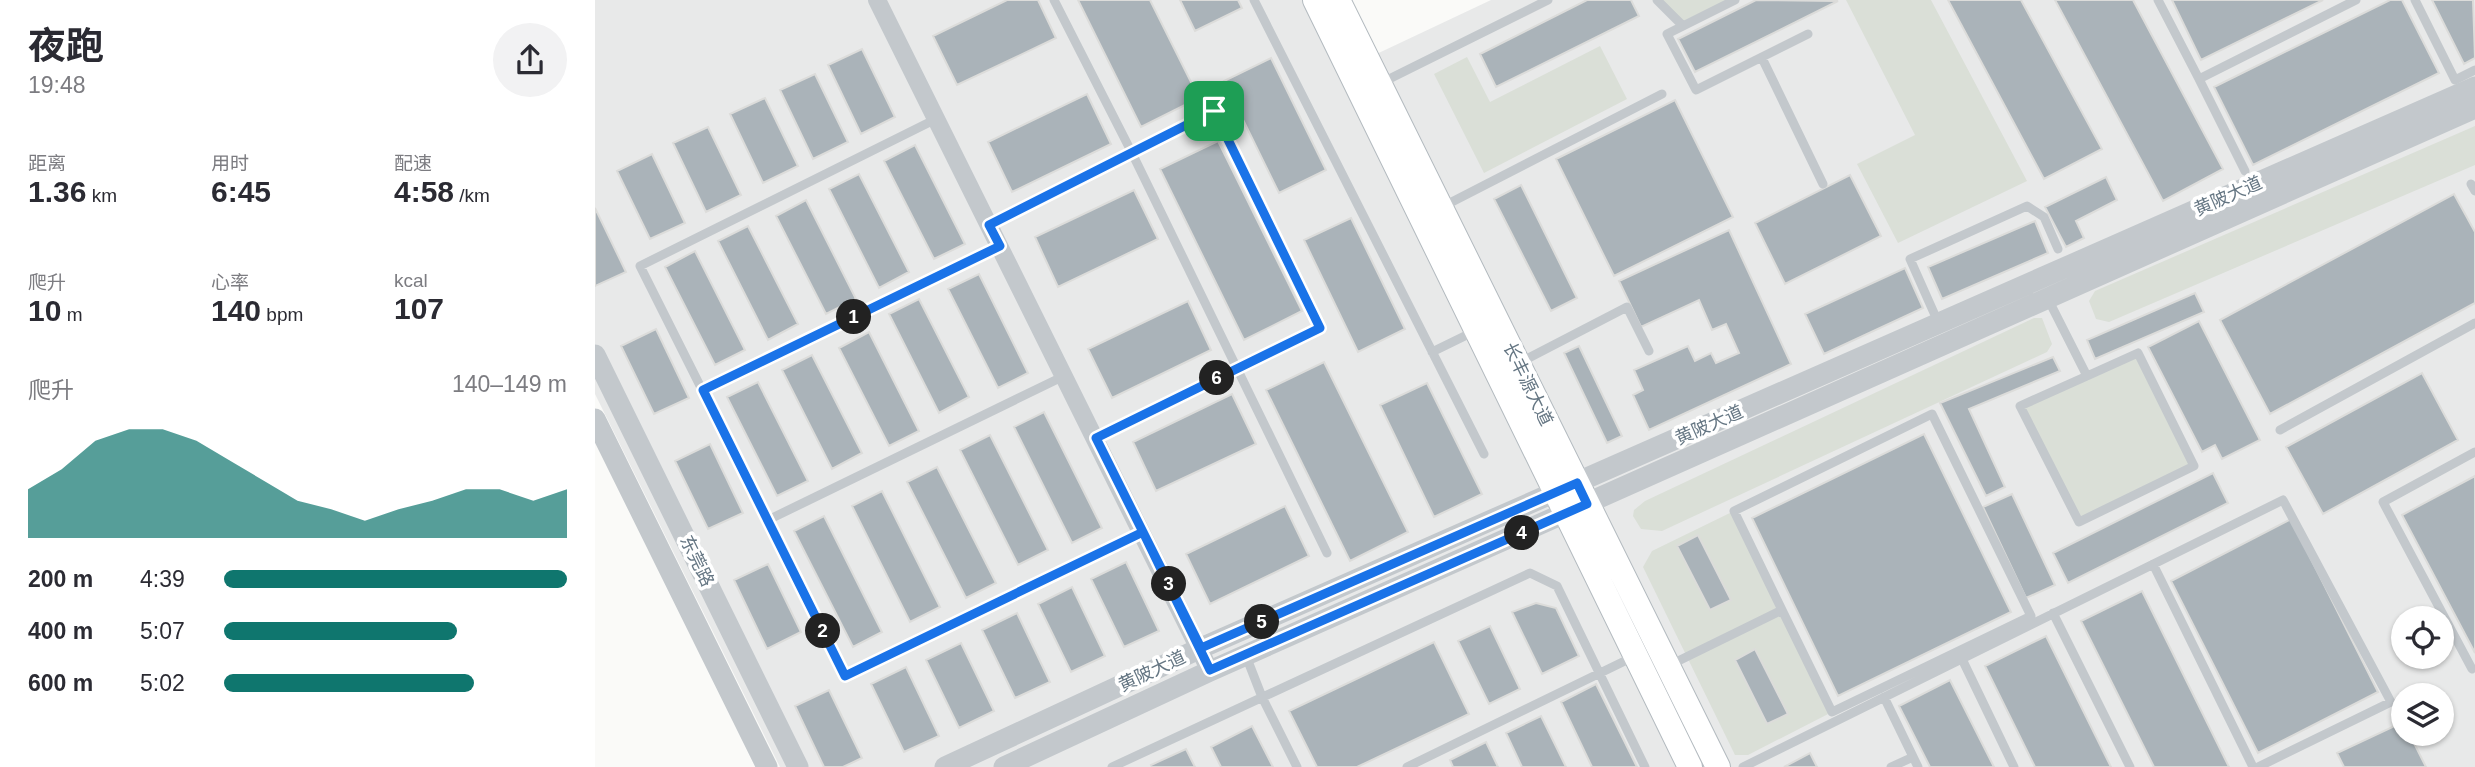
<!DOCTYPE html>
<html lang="zh">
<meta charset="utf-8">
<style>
body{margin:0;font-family:Arial,"Noto Sans SC",sans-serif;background:#f2f2f3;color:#2b2b33;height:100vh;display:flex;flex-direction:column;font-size:26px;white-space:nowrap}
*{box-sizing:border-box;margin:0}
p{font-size:23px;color:#7c7c81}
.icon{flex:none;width:38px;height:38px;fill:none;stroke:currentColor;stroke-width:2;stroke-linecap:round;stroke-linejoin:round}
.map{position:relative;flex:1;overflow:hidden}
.side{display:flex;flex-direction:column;background:#fff;width:595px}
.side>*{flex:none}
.controls{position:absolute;left:1796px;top:606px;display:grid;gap:14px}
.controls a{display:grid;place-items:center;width:63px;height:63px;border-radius:50%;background:#fff;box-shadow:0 2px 5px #0004;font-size:35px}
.pin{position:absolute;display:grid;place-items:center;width:60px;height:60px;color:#fff;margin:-30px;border-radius:14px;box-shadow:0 4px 10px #0006}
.km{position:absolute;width:35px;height:35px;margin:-18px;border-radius:50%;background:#222;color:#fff;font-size:19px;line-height:35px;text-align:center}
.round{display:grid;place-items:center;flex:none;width:74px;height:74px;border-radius:37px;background:#f2f2f3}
.overview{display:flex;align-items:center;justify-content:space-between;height:119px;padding:0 28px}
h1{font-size:38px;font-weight:700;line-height:52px}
.figures{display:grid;grid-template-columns:repeat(3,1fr);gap:10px;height:119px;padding:7px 28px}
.figures div{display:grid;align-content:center}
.figures b{font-size:30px;font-weight:700}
.figures small{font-size:19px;font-weight:400}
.figures p{font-size:19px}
.chart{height:196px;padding:14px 28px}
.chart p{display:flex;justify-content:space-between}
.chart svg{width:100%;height:126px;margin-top:7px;fill:#0f766e;opacity:.7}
ul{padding:0 28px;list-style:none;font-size:23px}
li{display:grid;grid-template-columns:112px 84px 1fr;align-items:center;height:52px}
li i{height:18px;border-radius:9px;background:#0f766e}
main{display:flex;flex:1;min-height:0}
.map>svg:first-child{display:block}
</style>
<main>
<section class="side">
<div class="overview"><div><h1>夜跑</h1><p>19:48</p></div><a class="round"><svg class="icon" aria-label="share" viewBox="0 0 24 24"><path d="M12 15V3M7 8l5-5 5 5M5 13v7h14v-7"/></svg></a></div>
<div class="figures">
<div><p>距离</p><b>1.36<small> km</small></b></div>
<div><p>用时</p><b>6:45</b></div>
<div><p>配速</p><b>4:58<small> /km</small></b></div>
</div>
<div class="figures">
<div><p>爬升</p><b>10<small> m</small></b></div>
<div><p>心率</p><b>140<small> bpm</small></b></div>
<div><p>kcal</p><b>107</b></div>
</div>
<div class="chart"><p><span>爬升</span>140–149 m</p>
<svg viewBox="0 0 160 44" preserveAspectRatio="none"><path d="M0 44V27L10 20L20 10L30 6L40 6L50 10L60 17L70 24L80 31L90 34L100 38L110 34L120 31L130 27L140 27L150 31L160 27V44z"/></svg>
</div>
<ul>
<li><b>200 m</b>4:39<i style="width:100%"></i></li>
<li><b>400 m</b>5:07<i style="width:68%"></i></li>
<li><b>600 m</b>5:02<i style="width:73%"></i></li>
</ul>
</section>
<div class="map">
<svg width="1880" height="767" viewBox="0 0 1880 767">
<rect width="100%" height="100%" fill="#fafaf8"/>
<path fill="#e8e9e9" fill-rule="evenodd" d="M0,0H720L754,67L896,0H1880V767H185L0,394ZM1808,618H1846V656H1808ZM1808,695H1846V733H1808Z"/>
<path fill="#dadfd7" d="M1062,0H1140L1088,26Z
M1251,0H1336L1432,181L1303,243L1262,164L1320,135Z
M1005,46L1032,99L889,173L839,74L872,57L895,102Z
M1880,126V165L1514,322L1501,319L1494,301L1500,291Z
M1439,318H1447L1457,344L1452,352L1067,531L1046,529L1038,516L1039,510L1050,501Z
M1543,353L1599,466L1484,522L1425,406Z
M1139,511L1237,712L1153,755H1140L1048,567L1057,551Z"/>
<path fill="#aab3b9" stroke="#dcdcda" stroke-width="2" d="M412,0H443L461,38L362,85L338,36Z
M483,0H555L604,98L546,127Z
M585,0H643L647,8L600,31Z
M992,0H1036L1044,16L901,87L885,54Z
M1161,0L1243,1L1100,72L1083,39Z
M1353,0H1426L1507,149L1449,179Z
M1460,0H1538L1628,169L1568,201Z
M1577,0H1728L1606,60Z
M1795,0H1807L1844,73L1658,165L1619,87Z
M1837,0H1878L1880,58L1869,64Z
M267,49L300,117L266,134L233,65Z
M676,58L731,170L684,193L629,81Z
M220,74L253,142L218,159L185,90Z
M492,94L516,144L417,192L393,142Z
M170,98L203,166L168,183L135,114Z
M1080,100L1138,217L1019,276L961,159Z
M113,127L146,195L111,212L78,143Z
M623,141L707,311L649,340L565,169Z
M320,145L370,244L339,259L289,161Z
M57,154L90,223L55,239L22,171Z
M264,174L314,272L284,288L234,189Z
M1255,175L1286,236L1190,284L1160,223Z
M1511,177L1522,200L1481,221L1489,238L1471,247L1450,207Z
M926,185L982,298L956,311L899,199Z
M539,190L563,239L463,287L440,237Z
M1859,194L1880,232V303L1675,414L1625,320Z
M211,200L261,299L231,314L181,216Z
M0,208L31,272L0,286Z
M756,218L810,329L763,352L709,240Z
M1440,221L1453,253L1347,299L1333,267Z
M153,226L203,324L173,340L123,241Z
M1134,230L1196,364L1054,430L1038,395L1048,390L1039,370L1093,346L1100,361L1116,353L1121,363L1144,353L1131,324L1117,330L1104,300L1046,327L1024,281Z
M100,251L150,350L120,365L70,267Z
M1310,268L1328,308L1229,354L1210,314Z
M384,274L433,373L403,388L353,289Z
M1600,293L1609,312L1500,359L1492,340Z
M324,299L374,397L344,413L294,314Z
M593,301L616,350L517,398L493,349Z
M1604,321L1665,440L1627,459L1620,445L1607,452L1553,347Z
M61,329L94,398L59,414L26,346Z
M274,332L324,431L294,446L244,348Z
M984,346L1027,436L1012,443L969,353Z
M217,355L267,453L237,469L187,370Z
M1458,357L1465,371L1374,409L1410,487L1391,496L1345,403Z
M729,362L813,532L755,561L671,390Z
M1827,373L1863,440L1728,514L1691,447Z
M163,382L213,481L182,496L132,397Z
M832,383L887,494L839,517L785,405Z
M637,394L661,444L561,491L538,442Z
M449,412L507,528L477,543L419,427Z
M1329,434L1416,612L1243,696L1157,518Z
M395,435L453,550L423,565L365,450Z
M115,444L148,513L113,529L80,461Z
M342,467L401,583L371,598L312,482Z
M1618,473L1633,503L1473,583L1458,553Z
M1880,476V653L1807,515Z
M287,491L345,607L315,622L257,506Z
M1417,494L1460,585L1431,598L1388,507Z
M690,506L714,556L615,604L591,554Z
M229,516L287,632L258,647L199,531Z
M1696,519L1783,692L1663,753L1576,581Z
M1103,535L1136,600L1115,610L1082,546Z
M531,562L564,631L529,647L496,579Z
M173,564L206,632L172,649L139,580Z
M477,587L510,656L476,672L443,604Z
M1547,591L1634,767H1559L1486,621Z
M941,603L961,608L984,656L947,674L917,612Z
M422,613L455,682L420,698L387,630Z
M895,626L925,689L894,704L863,641Z
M1451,636L1516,767H1440L1390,666Z
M839,642L874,714L762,767H722L694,711Z
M366,643L399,711L364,728L331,660Z
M1160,649L1193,714L1172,724L1140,660Z
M311,667L344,736L309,752L276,684Z
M1355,680L1399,767H1335L1304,706Z
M1001,684L1042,767H997L966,702Z
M234,690L267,758L248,767H229L200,706Z
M946,716L971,767H927L911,733Z
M1808,722V733H1814L1831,767H1749L1742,753Z
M657,726L678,767H626L616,747Z
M891,742L903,767H858L855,760Z
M591,749L600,767H557L556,765Z
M1215,753L1222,767H1189Z"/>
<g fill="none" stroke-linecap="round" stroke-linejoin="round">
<defs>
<path id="secondary" d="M720,0L1095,767
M743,0L1123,767"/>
</defs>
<use href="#secondary" stroke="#b3babf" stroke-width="26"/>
<path stroke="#c3c8cc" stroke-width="9" d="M459,0L537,153L732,553
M659,0L889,454
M1062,0L1088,26L1072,34L1101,90L1213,34
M1563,0L1604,79L1761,0
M1820,0L1860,80L1880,70
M1088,26L1140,0
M1167,58L1228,184
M1604,79L1650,171
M786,83L953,0
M341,119L45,266L250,675L548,532
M1876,184L1880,191
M847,207L1067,94
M394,224L619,111L725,328L501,438
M1453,299L1492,376L1425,406L1484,522L1599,466L1543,353L1492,376
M1343,322L1315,259L1432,206L1449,217L1463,249
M837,352L880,331
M924,363L1032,307L1054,351
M108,390L405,246
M1685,430L1880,323
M173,520L469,376
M1558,564L1658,767
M1458,613L1535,767
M651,656L667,697L702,767
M1367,659L1419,767
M1075,665L1187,610L1139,511L1337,414L1436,616L1237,712L1187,610
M1877,669L1788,502L1880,452
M1289,697L1323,767
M517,767L935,573L962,586L1050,767
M812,767L1038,657
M1148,767L1688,500L1796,702L1663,767
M1296,767L1318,757"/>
<path stroke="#c3c8cc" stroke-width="18" d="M282,0L615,671"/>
<path stroke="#c3c8cc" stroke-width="21" d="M0,355L203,767
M0,419L172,767
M350,767L606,648L1880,87
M409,767L615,671L1880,108"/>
<use href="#secondary" stroke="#fff" stroke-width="24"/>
</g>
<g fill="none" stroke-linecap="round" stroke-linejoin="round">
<defs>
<path id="route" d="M619,111L394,225L405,246L108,390L250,676L548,532L615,670L992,504L982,483L606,648L501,438L725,328L619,111"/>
</defs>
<use href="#route" stroke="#fff" stroke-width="14"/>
<use href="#route" stroke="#1a73e8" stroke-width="9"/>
</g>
<g text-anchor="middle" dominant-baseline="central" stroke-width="7" stroke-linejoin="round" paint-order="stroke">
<g font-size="18" fill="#657683" stroke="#fff">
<text transform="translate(1633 196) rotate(-24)">黄陂大道</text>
<text transform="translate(933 384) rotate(64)">长丰源大道</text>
<text transform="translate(1114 425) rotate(-24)">黄陂大道</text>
<text transform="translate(102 561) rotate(64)">东莞路</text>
<text transform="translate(557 671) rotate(-25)">黄陂大道</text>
</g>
</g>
</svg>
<div class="controls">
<a><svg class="icon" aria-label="locate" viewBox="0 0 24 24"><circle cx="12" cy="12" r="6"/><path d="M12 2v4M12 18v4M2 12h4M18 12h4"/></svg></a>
<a><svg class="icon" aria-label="layers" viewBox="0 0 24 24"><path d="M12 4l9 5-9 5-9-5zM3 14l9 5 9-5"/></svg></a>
</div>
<div class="pin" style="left:619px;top:111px;background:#1e9e55"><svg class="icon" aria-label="arrive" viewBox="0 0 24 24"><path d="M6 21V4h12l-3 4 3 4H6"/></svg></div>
<b class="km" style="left:259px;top:317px">1</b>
<b class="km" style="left:228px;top:631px">2</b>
<b class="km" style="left:574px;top:584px">3</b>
<b class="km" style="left:927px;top:533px">4</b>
<b class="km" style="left:667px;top:622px">5</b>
<b class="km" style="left:622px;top:378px">6</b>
</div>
</main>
